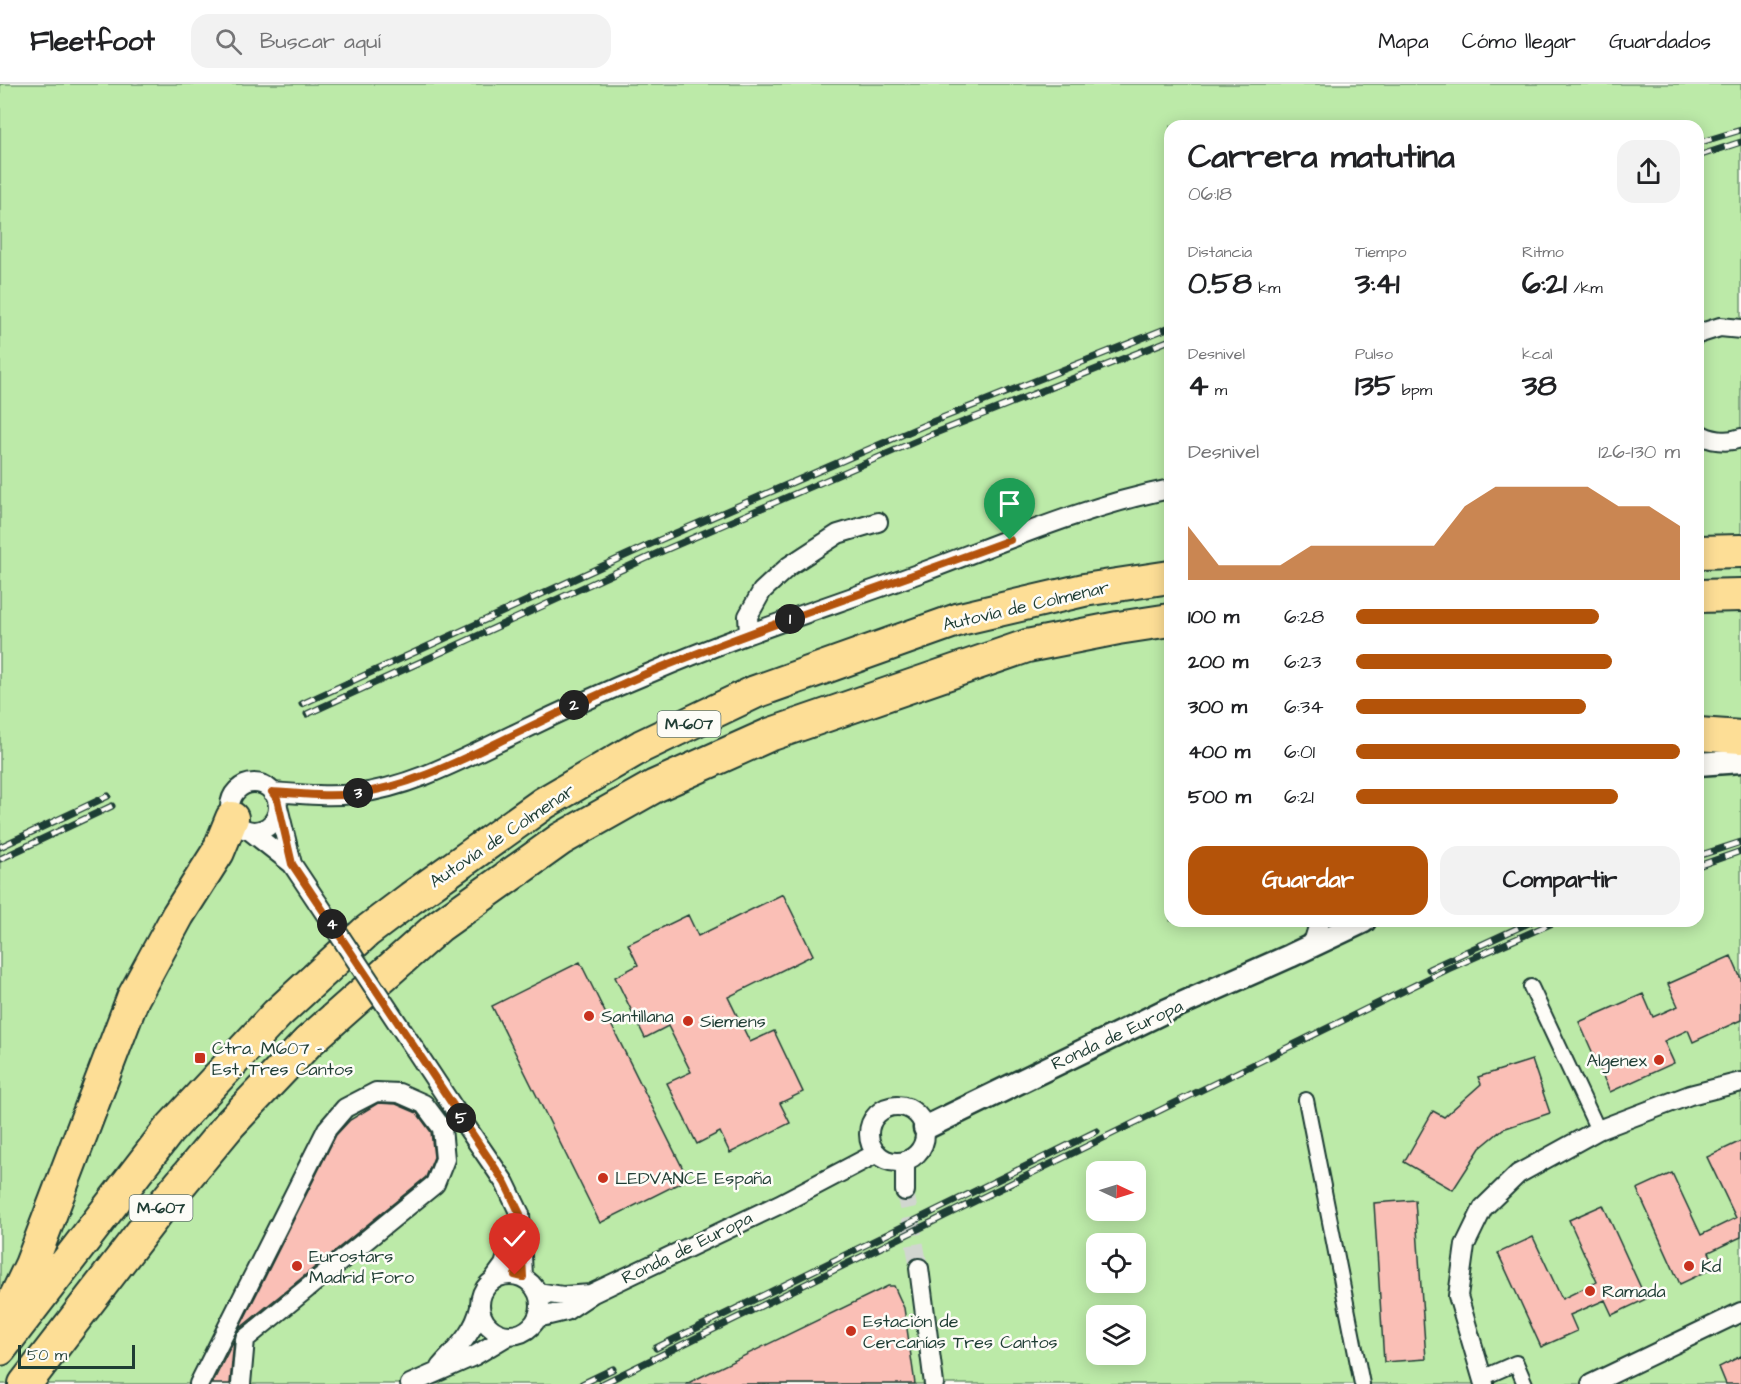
<!DOCTYPE html>
<html lang="es">
<meta charset="utf-8">
<style>
body{margin:0;font-family:"Architects Daughter",sans-serif;background:#f2f2f2;color:#202124;height:100vh;display:flex;flex-direction:column;font-size:22px;white-space:nowrap}
*{box-sizing:border-box;margin:0}
p{font-size:20px;color:#757577}
.icon{flex:none;width:33px;height:33px;fill:none;stroke:currentColor;stroke-width:2;stroke-linecap:round;stroke-linejoin:round}
.map{position:relative;flex:1;overflow:hidden}
.details{position:absolute;left:1164px;top:36px;width:540px;height:807px;display:flex;flex-direction:column;background:#fff;border-radius:18px;box-shadow:0 3px 15px #0003}
.details>*{flex:none}
.needle{width:39px;rotate:94deg}
.tools{position:absolute;left:1086px;top:1077px;display:grid;gap:12px}
.tools a{display:grid;place-items:center;width:60px;height:60px;border-radius:12px;background:#fff;box-shadow:0 3px 15px #0003;font-size:30px}
.scale{position:absolute;left:18px;bottom:15px;width:117px;box-sizing:border-box;padding-left:6px;border:3px solid #1f3d34;border-top:0;font-size:16px;line-height:21px;white-space:nowrap;color:#1f3d34;-webkit-text-stroke:4px #fdfcf7;paint-order:stroke}
.pin{position:absolute;display:grid;place-items:center;width:51px;height:51px;color:#fff;margin:-62px -26px;border-radius:50% 50% 50% 0;rotate:-45deg;box-shadow:0 0 6px #0007}
.pin .icon{rotate:45deg}
.km{position:absolute;width:30px;height:30px;margin:-15px;border-radius:50%;background:#222;color:#fff;font-size:16px;line-height:30px;text-align:center}
.round{display:grid;place-items:center;flex:none;width:63px;height:63px;border-radius:18px;background:#f2f2f2}
.overview{display:flex;align-items:center;justify-content:space-between;height:102px;padding:0 24px}
h1{font-size:33px;font-weight:700;line-height:45px}
.figures{display:grid;grid-template-columns:repeat(3,1fr);gap:9px;height:102px;padding:6px 24px}
.figures div{display:grid;align-content:center}
.figures b{font-size:30px;font-weight:700}
.figures small{font-size:16px;font-weight:400}
.figures p{font-size:16px}
.chart{height:168px;padding:12px 24px}
.chart p{display:flex;justify-content:space-between}
.chart svg{width:100%;height:108px;margin-top:6px;fill:#b45309;opacity:.7}
.action{display:flex;gap:12px;margin-top:auto;padding:12px 24px}
.action a{flex:1;height:69px;border-radius:18px;background:#b45309;color:#fff;font-size:24px;font-weight:700;line-height:69px;text-align:center}
.action a+a{background:#f2f2f2;color:#202124}
ul{padding:0 24px;list-style:none;font-size:20px}
li{display:grid;grid-template-columns:96px 72px 1fr;align-items:center;height:45px}
li i{height:15px;border-radius:8px;background:#b45309}
header{display:flex;align-items:center;gap:36px;box-sizing:border-box;height:84px;padding:0 30px;background:#fff;border-bottom:2px solid #e0e0e0}
header strong{font-size:28px}
nav{display:flex;gap:33px;margin-inline-start:auto;font-size:21px}
.search{width:420px;height:54px;background:#f2f2f2;display:flex;align-items:center;gap:15px;box-sizing:border-box;padding:0 21px;border-radius:18px;color:#757577;font-size:22px}
.map>svg:first-child{display:block}
</style>
<header>
<strong>Fleetfoot</strong>
<div class="search"><svg class="icon" aria-label="search" viewBox="0 0 24 24"><circle cx="10" cy="10" r="6"/><path d="M15 15l6 6"/></svg>Buscar aquí</div>
<nav><a>Mapa</a><a>Cómo llegar</a><a>Guardados</a></nav>
</header>
<div class="map">
<svg width="1741" height="1300" viewBox="0 0 1741 1300">
<rect width="100%" height="100%" fill="#fdfcf7"/>
<filter id="ink" filterUnits="userSpaceOnUse"><feTurbulence type="fractalNoise" baseFrequency=".0167" numOctaves="2"/><feDisplacementMap in="SourceGraphic" scale="12" xChannelSelector="R" yChannelSelector="G"/><feConvolveMatrix kernelMatrix="1 2 1 2 8 2 1 2 1" color-interpolation-filters="sRGB"/></filter>
<g filter="url(#ink)">
<path fill="#bceaa8" stroke="#6e946e" stroke-width="1.5" fill-rule="evenodd" d="M0,0H1741V1300H0ZM1170,42H1698V837H1170ZM1096,1088H1136V1126H1096ZM1096,1160H1136V1198H1096ZM1096,1232H1136V1270H1096Z"/>
<path fill="#fabfb6" stroke="#1f3d34" stroke-width="1.5" d="M783,810L813,871L728,913L750,958L774,947L803,1008L780,1019L790,1039L730,1069L720,1048L697,1060L667,999L691,988L668,942L645,954L615,893L638,881L628,860L688,831L698,852Z
M1731,872L1741,895V936L1693,958L1688,946L1664,957L1674,979L1610,1008L1579,938L1643,910L1653,933L1678,922L1668,900Z
M580,878L688,1095L600,1139L492,922Z
M1532,976L1550,1029L1503,1045L1480,1064L1453,1106L1404,1078L1433,1027L1444,1033L1481,1000L1478,993Z
M378,1019L396,1020L417,1029L431,1048L434,1073L426,1093L239,1245L336,1051L350,1036Z
M1741,1057V1153L1709,1168L1716,1183L1680,1200L1637,1105L1672,1089L1701,1151L1736,1134L1707,1073Z
M1415,1116L1426,1275L1384,1278L1374,1119Z
M1603,1121L1646,1215L1612,1231L1605,1216L1570,1231L1577,1247L1541,1263L1498,1169L1533,1153L1562,1215L1597,1198L1569,1136Z
M888,1202H894L904,1224L915,1300H686Z
M234,1256L230,1300H212Z
M1741,1272V1300H1726L1719,1283Z"/>
<g fill="none" stroke-linecap="round" stroke-linejoin="round">
<path stroke="#d1d6d0" stroke-width="18" stroke-dasharray="18 9" stroke-linecap="butt" d="M905,1107L919,1184"/>
<defs>
<path id="pedestrian" d="M1531,903L1598,1046
M1306,1016L1362,1300
M1482,1294L1516,1279L1525,1300"/>
<path id="minor" d="M1698,250L1720,243L1741,245
M1698,349C1710,357 1727,359 1741,354
M749,550L748,532L762,507L789,482L838,450L878,438
M230 723a24 24 0 1 1 48 0a24 24 0 1 1-48 0Z
M272,708C299,710 327,713 354,710C413,703 466,673 519,648C562,627 606,607 650,589C738,551 830,522 920,489C1001,459 1085,422 1170,405
M278,723L292,780
M250,747L292,780L318,819
M1312,862L1320,837
M869 1050a28 28 0 1 1 56 0a28 28 0 1 1-56 0Z
M455,1026L505,1099L520,1130L523,1193
M905,1107V1077
M919,1184L934,1300
M480 1221a30 30 0 1 1 60 0a30 30 0 1 1-60 0Z
M493,1196L504,1181L517,1140
M537,1208L563,1212L591,1210
M537,1234L566,1227L593,1209L780,1120L877,1069
M440,1283C457,1264 475,1248 480,1223
M199,1300L327,1045L345,1024L376,1008L399,1009L424,1020L442,1044L445,1075L435,1100L245,1255L241,1300
M410,1300L474,1272L509,1251
M1484,1300L1458,1212L1465,1161L1483,1124L1518,1090L1598,1046L1690,1011L1741,998
M1591,1300L1741,1228"/>
<path id="tertiary" d="M1698,680L1741,677
M925,1044L1163,928L1290,872L1364,837"/>
<path id="motorway" d="M1698,468L1741,467
M1698,512L1741,511
M1698,650L1741,653
M0,1239L11,1223L31,1181L133,914L178,831L218,768L232,734
M0,1265L168,1047L277,930L366,848L411,814L544,719L642,662L755,608L960,535L1084,506L1170,493
M25,1300L162,1122L230,1040L308,958L439,842L561,755L655,702L769,651L1027,562L1118,544L1170,536"/>
</defs>
<use href="#pedestrian" stroke="#1f3d34" stroke-width="18"/>
<use href="#minor" stroke="#1f3d34" stroke-width="22"/>
<use href="#tertiary" stroke="#1f3d34" stroke-width="27"/>
<use href="#motorway" stroke="#1f3d34" stroke-width="36"/>
<use href="#pedestrian" stroke="#fdfcf7" stroke-width="14"/>
<use href="#minor" stroke="#fdfcf7" stroke-width="18"/>
<use href="#tertiary" stroke="#fdfcf7" stroke-width="22"/>
<use href="#motorway" stroke="#fdde96" stroke-width="32"/>
<defs>
<path id="rail" d="M1698,59L1741,46
M1698,72L1741,58
M302,620L655,458L927,340L1170,243
M307,630L658,469L928,352L1170,256
M0,763L108,712
M1698,772L1741,758
M0,775L112,722
M1698,782L1741,767
M1429,885L1533,837
M656,1264L1097,1047
M582,1300L613,1285
M602,1300L1448,885L1557,837"/>
</defs>
<use href="#rail" stroke="#1f3d34" stroke-width="7"/>
<use href="#rail" stroke="#fdfcf7" stroke-width="4.5" stroke-dasharray="14" stroke-linecap="butt"/>
<defs>
<path id="minor-bridge" d="M318,819L455,1026"/>
</defs>
<use href="#minor-bridge" stroke="#1f3d34" stroke-width="22" stroke-linecap="butt"/>
<use href="#minor-bridge" stroke="#fdfcf7" stroke-width="18"/>
</g>
</g>
<g fill="none" stroke-linecap="round" stroke-linejoin="round" filter="url(#ink)">
<defs>
<path id="route" d="M515,1191L523,1193L520,1130L505,1099L292,780L277,715L272,708C299,710 327,713 354,710C410,703 461,676 511,652C560,628 609,605 660,584C775,538 893,499 1010,456"/>
</defs>
<use href="#route" stroke="#fff" stroke-width="12"/>
<use href="#route" stroke="#b45309" stroke-width="8"/>
</g>
<g fill="#c8321e" stroke="#fdfcf7" stroke-width="2">
<circle cx="589" cy="932" r="6"/>
<circle cx="688" cy="937" r="6"/>
<rect x="194" y="968" width="12" height="12" rx="3"/>
<circle cx="1659" cy="976" r="6"/>
<circle cx="603" cy="1094" r="6"/>
<circle cx="297" cy="1182" r="6"/>
<circle cx="1689" cy="1182" r="6"/>
<circle cx="1590" cy="1207" r="6"/>
<circle cx="851" cy="1247" r="6"/>
</g>
<g text-anchor="middle" dominant-baseline="central" stroke-width="5" stroke-linejoin="round" paint-order="stroke">
<g fill="#fdfcf7" stroke="#62766e" stroke-width="1.5">
<rect x="657.5" y="627" width="63" height="26" rx="4.5"/>
<rect x="129.5" y="1111" width="63" height="26" rx="4.5"/>
</g>
<g font-size="16" font-weight="bold" fill="#1f3d34">
<text x="689" y="640">M-607</text>
<text x="161" y="1124">M-607</text>
</g>
<g font-size="18" fill="#1f3d34" stroke="#fdfcf7">
<text transform="translate(1026 522) rotate(-13)">Autovía de Colmenar</text>
<text transform="translate(502 752) rotate(-34)">Autovía de Colmenar</text>
<text transform="translate(1117 951) rotate(-25)">Ronda de Europa</text>
<text transform="translate(687 1164) rotate(-26)">Ronda de Europa</text>
</g>
<g font-size="18" fill="#1f3d34" stroke="#fdfcf7" text-anchor="start">
<text x="601" y="932">Santillana</text>
<text x="700" y="937">Siemens</text>
<text x="212" y="964">Ctra. M607 -<tspan x="212" dy="21">Est. Tres Cantos</tspan></text>
<text x="1647" y="976" text-anchor="end">Algenex</text>
<text x="615" y="1094">LEDVANCE España</text>
<text x="309" y="1172">Eurostars<tspan x="309" dy="21">Madrid Foro</tspan></text>
<text x="1701" y="1182">Kd</text>
<text x="1602" y="1207">Ramada</text>
<text x="863" y="1237">Estación de<tspan x="863" dy="21">Cercanías Tres Cantos</tspan></text>
</g>
</g>
</svg>
<div class="tools">
<a><svg class="needle" viewBox="-14 -14 28 28"><path d="M0-13l5 13h-10z" fill="#e53935"/><path d="M0 13l5-13h-10z" fill="#757577"/></svg></a>
<a><svg class="icon" aria-label="locate" viewBox="0 0 24 24"><circle cx="12" cy="12" r="6"/><path d="M12 2v4M12 18v4M2 12h4M18 12h4"/></svg></a>
<a><svg class="icon" aria-label="layers" viewBox="0 0 24 24"><path d="M12 4l9 5-9 5-9-5zM3 14l9 5 9-5"/></svg></a>
</div>
<div class="scale">50 m</div>
<div class="pin" style="left:1010px;top:456px;background:#1e9e55"><svg class="icon" aria-label="arrive" viewBox="0 0 24 24"><path d="M6 21V4h12l-3 4 3 4H6"/></svg></div>
<div class="pin" style="left:515px;top:1191px;background:#d93025"><svg class="icon" aria-label="check" viewBox="0 0 24 24"><path d="M5 12l5 5 9-10"/></svg></div>
<b class="km" style="left:790px;top:535px">1</b>
<b class="km" style="left:574px;top:621px">2</b>
<b class="km" style="left:358px;top:709px">3</b>
<b class="km" style="left:332px;top:840px">4</b>
<b class="km" style="left:461px;top:1034px">5</b>
<section class="details">
<div class="overview"><div><h1>Carrera matutina</h1><p>06:18</p></div><a class="round"><svg class="icon" aria-label="share" viewBox="0 0 24 24"><path d="M12 15V3M7 8l5-5 5 5M5 13v7h14v-7"/></svg></a></div>
<div class="figures">
<div><p>Distancia</p><b>0.58<small> km</small></b></div>
<div><p>Tiempo</p><b>3:41</b></div>
<div><p>Ritmo</p><b>6:21<small> /km</small></b></div>
</div>
<div class="figures">
<div><p>Desnivel</p><b>4<small> m</small></b></div>
<div><p>Pulso</p><b>135<small> bpm</small></b></div>
<div><p>kcal</p><b>38</b></div>
</div>
<div class="chart"><p><span>Desnivel</span>126–130 m</p>
<svg viewBox="0 0 160 44" preserveAspectRatio="none"><path d="M0 44V22L10 38L20 38L30 38L40 30L50 30L60 30L70 30L80 30L90 14L100 6L110 6L120 6L130 6L140 14L150 14L160 22V44z"/></svg>
</div>
<ul>
<li><b>100 m</b>6:28<i style="width:75%"></i></li>
<li><b>200 m</b>6:23<i style="width:79%"></i></li>
<li><b>300 m</b>6:34<i style="width:71%"></i></li>
<li><b>400 m</b>6:01<i style="width:100%"></i></li>
<li><b>500 m</b>6:21<i style="width:81%"></i></li>
</ul>
<div class="action"><a>Guardar</a><a>Compartir</a></div>
</section>
</div>
